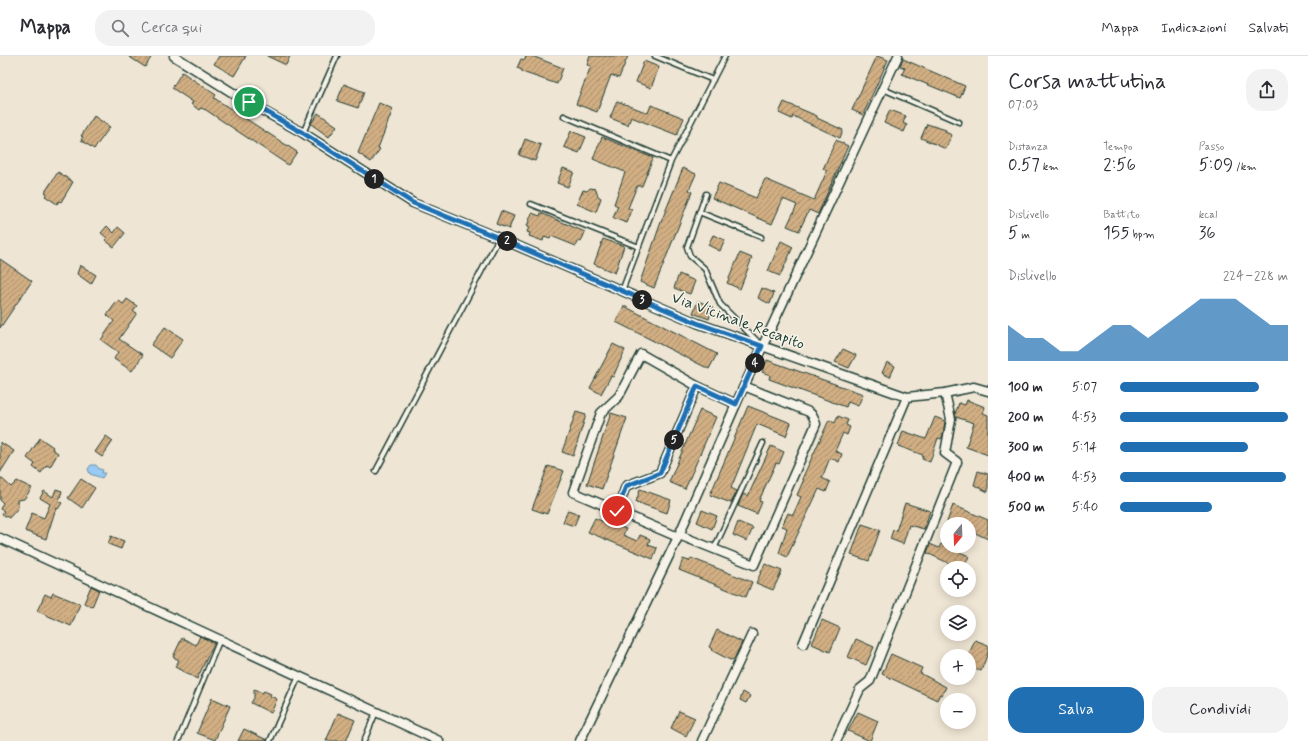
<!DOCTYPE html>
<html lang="it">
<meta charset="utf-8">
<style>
body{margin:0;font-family:Mynerve,sans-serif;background:#f2f2f3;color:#2b2b33;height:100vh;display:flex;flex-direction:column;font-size:15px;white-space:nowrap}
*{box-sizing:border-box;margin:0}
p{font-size:13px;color:#7c7c81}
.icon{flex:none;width:22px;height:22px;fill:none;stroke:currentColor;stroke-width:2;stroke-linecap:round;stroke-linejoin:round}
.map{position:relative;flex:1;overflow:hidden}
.drawer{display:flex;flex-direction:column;background:#fff;width:320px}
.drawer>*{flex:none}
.needle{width:26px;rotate:199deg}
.fabs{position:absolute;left:940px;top:461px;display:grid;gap:8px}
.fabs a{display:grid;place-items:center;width:36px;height:36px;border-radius:50%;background:#fff;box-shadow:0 2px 10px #0003;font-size:20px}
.pin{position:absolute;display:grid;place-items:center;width:34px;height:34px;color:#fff;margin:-17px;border:2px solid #fff;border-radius:50%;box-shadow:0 1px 4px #0007}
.km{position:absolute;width:20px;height:20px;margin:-10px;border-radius:50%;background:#222;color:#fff;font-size:11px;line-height:20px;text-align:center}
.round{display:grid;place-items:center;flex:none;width:42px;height:42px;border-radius:16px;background:#f2f2f3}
.head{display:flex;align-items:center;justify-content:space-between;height:68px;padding:0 20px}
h1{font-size:22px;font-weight:600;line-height:30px}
.stats{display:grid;grid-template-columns:repeat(3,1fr);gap:6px;height:68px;padding:4px 20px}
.stats div{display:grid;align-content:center}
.stats b{font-size:17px;font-weight:600}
.stats small{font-size:11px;font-weight:400}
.stats p{font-size:11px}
.chart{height:112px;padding:8px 20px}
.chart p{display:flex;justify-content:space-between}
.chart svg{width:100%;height:72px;margin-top:4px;fill:#1f6fb2;opacity:.7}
.action{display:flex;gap:8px;margin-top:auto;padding:8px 20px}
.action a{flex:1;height:46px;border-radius:16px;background:#1f6fb2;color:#fff;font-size:16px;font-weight:600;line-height:46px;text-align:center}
.action a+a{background:#f2f2f3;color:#2b2b33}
ul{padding:0 20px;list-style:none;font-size:13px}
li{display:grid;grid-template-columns:64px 48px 1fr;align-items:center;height:30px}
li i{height:10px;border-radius:5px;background:#1f6fb2}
header{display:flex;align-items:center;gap:24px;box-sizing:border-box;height:56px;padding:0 20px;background:#fff;border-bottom:1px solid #e1e1e2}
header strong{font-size:19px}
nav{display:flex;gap:22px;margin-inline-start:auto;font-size:14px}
.search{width:280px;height:36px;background:#f2f2f3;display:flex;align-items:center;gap:10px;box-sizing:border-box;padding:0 14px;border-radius:16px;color:#7c7c81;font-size:15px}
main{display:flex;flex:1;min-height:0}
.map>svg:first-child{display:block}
</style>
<header>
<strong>Mappa</strong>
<div class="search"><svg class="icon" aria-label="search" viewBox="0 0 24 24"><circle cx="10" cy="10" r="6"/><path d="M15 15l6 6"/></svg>Cerca qui</div>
<nav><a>Mappa</a><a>Indicazioni</a><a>Salvati</a></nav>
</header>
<main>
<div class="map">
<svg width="988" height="685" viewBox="0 0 988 685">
<defs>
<pattern id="building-hatch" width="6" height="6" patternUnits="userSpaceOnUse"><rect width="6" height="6" fill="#d1ae83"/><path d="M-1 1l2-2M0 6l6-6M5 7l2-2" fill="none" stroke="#a98f6c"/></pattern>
</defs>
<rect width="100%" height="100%" fill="#efe5d4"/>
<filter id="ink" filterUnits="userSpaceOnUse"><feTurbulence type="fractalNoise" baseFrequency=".025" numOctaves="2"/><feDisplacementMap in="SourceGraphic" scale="8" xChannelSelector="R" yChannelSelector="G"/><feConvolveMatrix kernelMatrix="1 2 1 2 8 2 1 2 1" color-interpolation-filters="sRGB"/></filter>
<g filter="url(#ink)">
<path fill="#98caf5" stroke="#6892a8" d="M91,409H96L99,413L103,414L102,417H105L102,422L90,418L88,413Z"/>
<path fill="url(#building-hatch)" stroke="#1f3d34" d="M128,0H152L145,11Z
M219,0H246L234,20L214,8Z
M267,0H290L286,9Z
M526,0H532L563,12L557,28L522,16V14L517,12L521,3L525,4Z
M590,0H628L619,22L611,19L597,56L576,48L591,10L587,9Z
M877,0L888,4L863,59L852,54Z
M903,3L965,30L960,42L902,18L905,12L900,10Z
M644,5L659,11L651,32L636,26Z
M182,16L216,39L214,42L297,96L288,109L206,54L201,52L199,54L191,48L193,46L172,32Z
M344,28L364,36L358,52L337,45Z
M617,45L648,57L651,49L684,62L677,79L631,61L628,69L610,62Z
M784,46L817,60V62L843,74L840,82L793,60L792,63L779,57Z
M379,47L393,53L378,92L380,93L371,106L358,97Z
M890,54L906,60L903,67L907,69L904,76L884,67Z
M318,57L337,70L329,81L311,68Z
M94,60L110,71L94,93L81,84L83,81L81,80Z
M927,68L946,74L945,76L952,79L946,93L921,82Z
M571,75L586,81L579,97L564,91Z
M602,81L653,102L642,130H637L628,152L632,154L627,167L613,162L618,150L614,148L625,116L593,103Z
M525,83L541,89L535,105L519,99Z
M836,84L848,90L818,158L809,154L799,175L787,170L797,149L783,143L772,168L712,142L719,127L756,142L765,123L814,144L827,115L823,113Z
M563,112L574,116L568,131L557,127Z
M683,112L696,118L689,134L692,136L654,232L640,226L661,166Z
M58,116L73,126L61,146L59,145L57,148L45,140L47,137L45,136Z
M590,132L596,133L598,140L601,142L596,156L577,148L583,134L587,135Z
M501,155L514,160L509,173L496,168Z
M532,157L540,160L541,157L585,176L581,186L579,185L576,190L551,180L550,183L544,181L543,185L529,180L530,177L527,176L529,171L527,170Z
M107,170L114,177L118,171L125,177L114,191L105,184L107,182L101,177Z
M713,179L725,184L720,195L708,189Z
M603,183L624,190L615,217L594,208Z
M781,185L793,191L780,220L768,215Z
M740,197L752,202L740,233L727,227Z
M0,203L32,225L0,272Z
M80,209L96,219L91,228L77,218Z
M679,218L695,225L690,238L674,232Z
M762,232L774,237L770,248L758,242Z
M127,243L137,250L133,255L137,257L119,283L143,299L132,315L114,303L118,296L101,284L114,265L107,259L118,244L123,248Z
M698,245L713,251L709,263L693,257Z
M624,250L717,298L709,313L616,266Z
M165,271L183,283L170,302L151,289Z
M613,288L625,294L613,321L611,320L601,338L590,332Z
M843,293L856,299L849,312L835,306Z
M767,304L863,338L858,350L848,346L846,351L769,323L770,319L762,316Z
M887,306L895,310L890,321L882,317Z
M967,344L985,351L983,357L988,359V399L966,391L974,367L956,361L955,358L959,347L965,349Z
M748,350L791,367L786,380L757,368L731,432L737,435L731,447L710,439Z
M700,354L716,361L685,433L669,426Z
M576,356L586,359L573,400L562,396Z
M611,357L627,362L602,433L587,428Z
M838,360L848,364L846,369L850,371L847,379L843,377L835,395L842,398L839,406L831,402L829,404L822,422L830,426L826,436L819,433L787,501L779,497L787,472L782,470L788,457L793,459L801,441L797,439L804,423H802L829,364L835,367Z
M935,361L945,365L943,379L941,383L938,382L930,406L922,403L923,399L898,390L903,375L926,383Z
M106,380L113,385L102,401L95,396Z
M40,382L53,391L52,393L58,397L50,411L47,409L41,417L33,411L35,408L27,402Z
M0,386L14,395L0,417Z
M771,390L784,396L779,408L776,407L765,431L759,445L762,446L757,458L738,450L743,438L748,440Z
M548,410L564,415L547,458L532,453Z
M978,415L988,418V436L974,429Z
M0,421L11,431L17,425L32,432L24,443L17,444L18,452L9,462L2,458L4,455L0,453L3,447L0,444Z
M81,423L95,432L82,452L68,442Z
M56,433L62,435L59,445L62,447L58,453L56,452L46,483L25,475L32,457L44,462L50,448L40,442L44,435L53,441Z
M640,433L671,444L667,457L636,446Z
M905,447L930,455L924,473L909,469L903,488L890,483L893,474L896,475Z
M953,449L988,464V483L969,474V468H952L947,466Z
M568,454L579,458L574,470L563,466Z
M702,454L717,460L712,473L697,466Z
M595,462L615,471L616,469L626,473L623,479L637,485L640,479L650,483L648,489L657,492L653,503L588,476Z
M738,466L753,472L747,485L733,479Z
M862,468L880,474L869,505L851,499Z
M111,480L124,485L121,493L108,488Z
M930,488L939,492L941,488L969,500L964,512H959L927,497Z
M691,502L752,526L746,541L679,514L683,503L689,505Z
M765,508L782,515L773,534L756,527Z
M91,530L99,534L92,551L84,547Z
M53,537L80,548L71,570L37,555L45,538L51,541Z
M822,564L840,572L830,596L812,588Z
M717,574L742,586L734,603L730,604L711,594L712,593L709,591Z
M200,580L214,587L197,623L175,611L179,604L173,601L182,582L196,589Z
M856,583L874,591L866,609L848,601Z
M975,584L988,589V597L981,615L969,610V598Z
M891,598L922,612L920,617L946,631L942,639L940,638L937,644L882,618Z
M254,633L262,637L264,635L271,638L270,640L277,643L271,657L251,647L254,642Z
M743,636L750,640L746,647L740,644Z
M212,642L230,650L215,684L197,677Z
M679,655L695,662L686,680L671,672Z
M858,656L878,665L870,685L848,675Z
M338,657L355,664L346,685H326Z
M244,673L267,684V685H238Z"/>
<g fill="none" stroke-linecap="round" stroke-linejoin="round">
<defs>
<path id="lane" d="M655,0L713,24
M883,33L959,66
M564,60L671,105
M303,77L337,0
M706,138L687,191L690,200L705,213L720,248L759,287
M531,148L639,191
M699,156L761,181
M622,235L671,105L725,0
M376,415L499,182
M714,493L763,387
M178,685L220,583
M270,685L299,620
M364,685L376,656"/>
<path id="street" d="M174,0L249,47L303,77L413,147L499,182L697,267L907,341L945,337L974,331L988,335
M617,455L626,430L660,417L697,330
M679,479L754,509L816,368L813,360L809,356L744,330
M678,481L573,436L601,357L619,340L641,298L697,330L736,348
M0,482L439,685
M803,588L907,341
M580,685L679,479L744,330L898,0
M702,685L752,578
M836,685L860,633L870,625L957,406L945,397L951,363L945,337"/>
</defs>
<use href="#lane" stroke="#1f3d34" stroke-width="7"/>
<use href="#street" stroke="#1f3d34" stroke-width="11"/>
<use href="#lane" stroke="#f7f3e8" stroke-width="4"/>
<use href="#street" stroke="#f7f3e8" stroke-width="8"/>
</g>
</g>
<g fill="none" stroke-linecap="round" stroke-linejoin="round" filter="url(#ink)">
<defs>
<path id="route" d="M249,46L303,77L413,147L499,182L697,267L762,290L736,348L697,330L660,417L626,430L617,455"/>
</defs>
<use href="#route" stroke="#fff" stroke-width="8"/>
<use href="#route" stroke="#1f6fb2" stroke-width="5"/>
</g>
<g text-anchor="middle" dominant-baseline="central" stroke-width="3" stroke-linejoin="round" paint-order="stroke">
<g font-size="16" fill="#1f3d34" stroke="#f7f3e8">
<text transform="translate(738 265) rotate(20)">Via Vicinale Recapito</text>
</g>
</g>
</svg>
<div class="fabs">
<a><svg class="needle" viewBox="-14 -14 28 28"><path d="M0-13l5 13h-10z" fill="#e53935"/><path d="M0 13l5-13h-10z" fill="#7c7c81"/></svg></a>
<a><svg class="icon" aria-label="locate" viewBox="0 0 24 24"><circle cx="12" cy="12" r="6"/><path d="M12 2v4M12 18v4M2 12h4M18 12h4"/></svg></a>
<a><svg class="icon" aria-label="layers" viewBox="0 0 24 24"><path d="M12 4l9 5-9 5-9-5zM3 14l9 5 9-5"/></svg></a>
<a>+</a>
<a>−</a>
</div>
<div class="pin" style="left:249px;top:46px;background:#1e9e55"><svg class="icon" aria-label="arrive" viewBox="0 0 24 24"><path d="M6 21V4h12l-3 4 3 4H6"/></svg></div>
<div class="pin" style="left:617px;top:455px;background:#d93025"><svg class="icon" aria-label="check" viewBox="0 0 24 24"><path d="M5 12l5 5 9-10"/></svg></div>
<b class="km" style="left:374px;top:123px">1</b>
<b class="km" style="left:507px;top:185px">2</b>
<b class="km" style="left:642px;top:244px">3</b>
<b class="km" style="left:755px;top:307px">4</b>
<b class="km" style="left:674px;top:384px">5</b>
</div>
<section class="drawer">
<div class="head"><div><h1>Corsa mattutina</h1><p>07:03</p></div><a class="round"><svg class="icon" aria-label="share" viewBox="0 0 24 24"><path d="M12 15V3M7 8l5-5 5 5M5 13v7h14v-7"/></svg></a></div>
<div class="stats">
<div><p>Distanza</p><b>0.57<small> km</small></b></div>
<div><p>Tempo</p><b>2:56</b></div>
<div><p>Passo</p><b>5:09<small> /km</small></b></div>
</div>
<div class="stats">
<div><p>Dislivello</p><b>5<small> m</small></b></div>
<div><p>Battito</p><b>155<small> bpm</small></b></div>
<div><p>kcal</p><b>36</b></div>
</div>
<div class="chart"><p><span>Dislivello</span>224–228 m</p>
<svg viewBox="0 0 160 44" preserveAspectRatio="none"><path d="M0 44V22L10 30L20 30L30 38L40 38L50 30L60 22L70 22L80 30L90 22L100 14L110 6L120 6L130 6L140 14L150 22L160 22V44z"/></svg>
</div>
<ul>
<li><b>100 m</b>5:07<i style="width:83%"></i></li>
<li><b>200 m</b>4:53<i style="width:100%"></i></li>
<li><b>300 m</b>5:14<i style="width:76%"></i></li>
<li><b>400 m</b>4:53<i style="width:99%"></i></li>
<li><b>500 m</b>5:40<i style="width:55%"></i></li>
</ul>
<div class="action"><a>Salva</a><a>Condividi</a></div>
</section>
</main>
